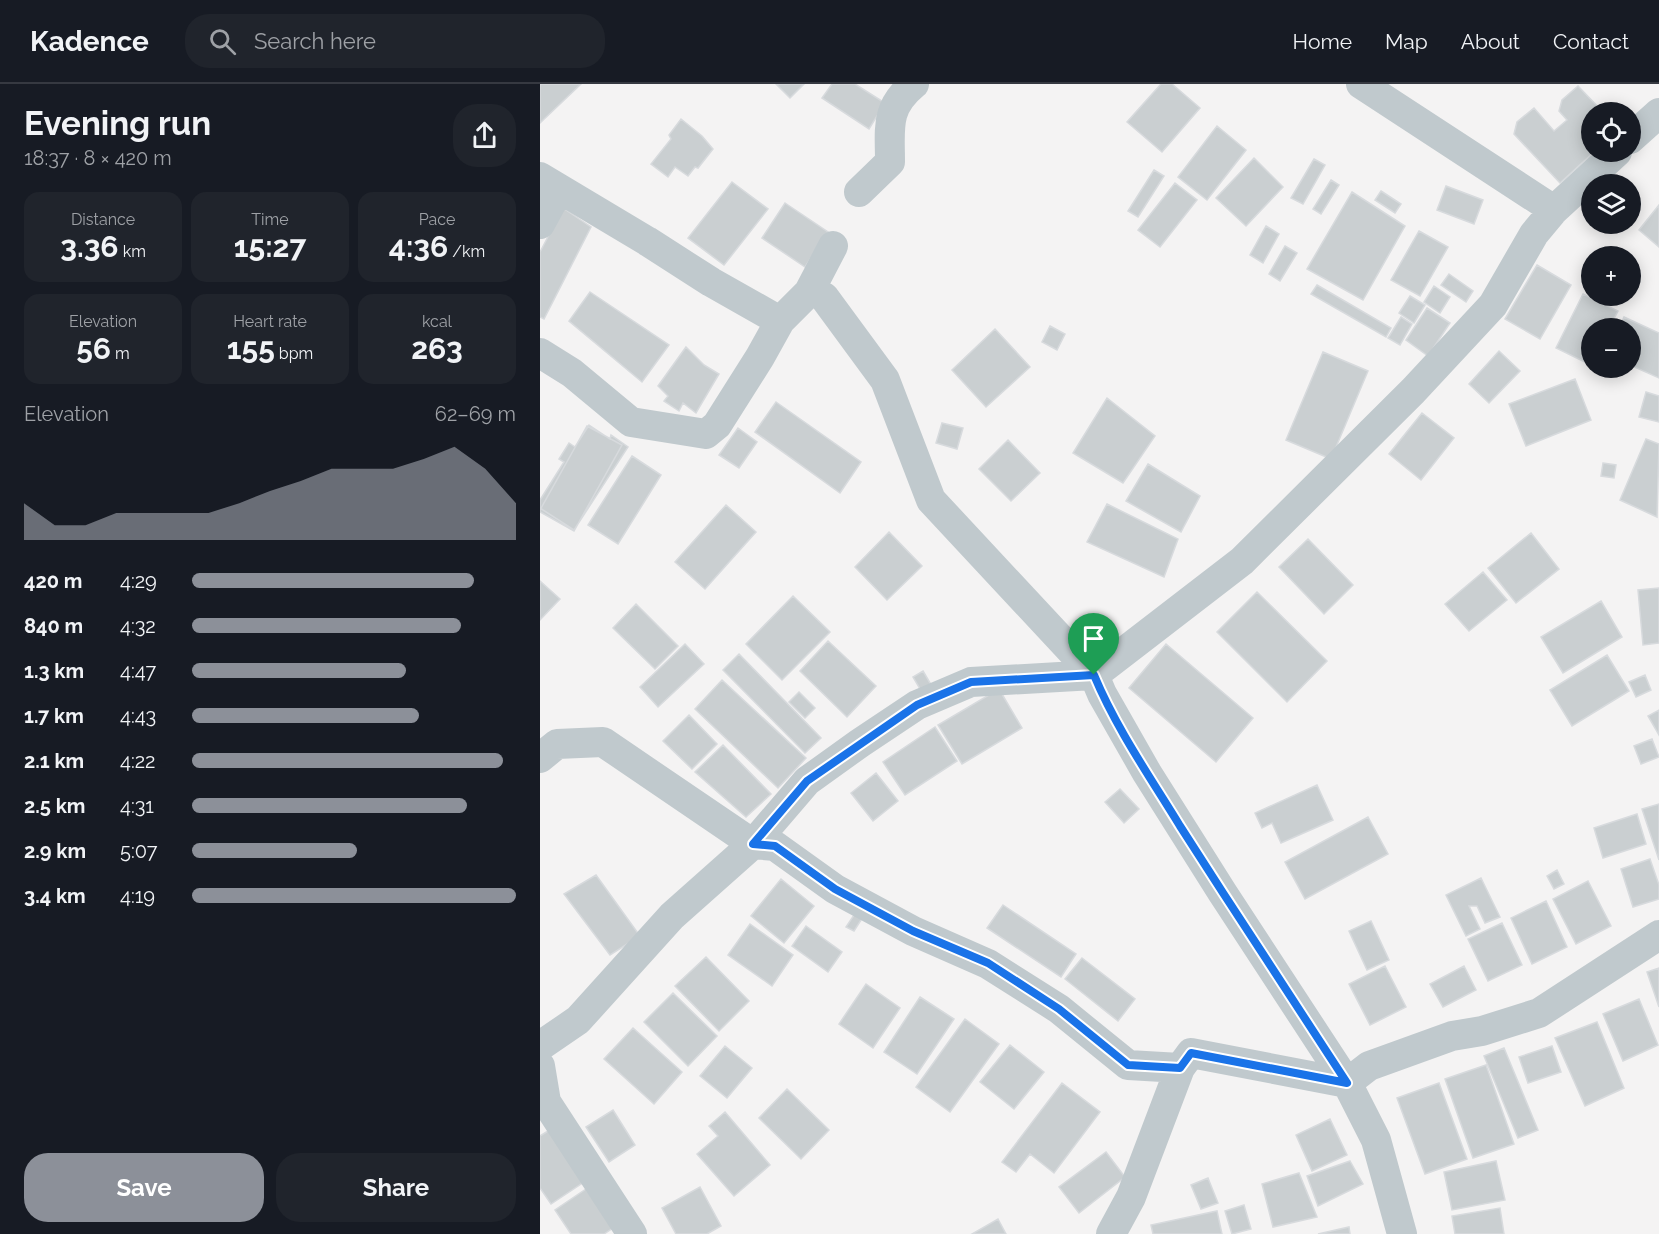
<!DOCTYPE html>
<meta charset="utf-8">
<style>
body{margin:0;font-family:Raleway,sans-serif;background:#20242c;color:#f1f3f6;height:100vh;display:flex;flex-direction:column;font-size:22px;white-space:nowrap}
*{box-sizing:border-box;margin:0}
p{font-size:20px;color:#9ea1a6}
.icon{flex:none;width:33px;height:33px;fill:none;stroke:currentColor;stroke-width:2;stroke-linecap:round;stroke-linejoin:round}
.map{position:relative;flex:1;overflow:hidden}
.sheet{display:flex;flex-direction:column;background:#171b24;width:540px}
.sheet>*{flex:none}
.fabs{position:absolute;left:1041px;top:18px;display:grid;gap:12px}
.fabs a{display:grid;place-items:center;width:60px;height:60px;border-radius:50%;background:#171b24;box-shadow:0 3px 15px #0003;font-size:30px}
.pin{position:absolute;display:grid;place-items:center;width:51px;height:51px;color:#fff;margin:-62px -26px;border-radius:50% 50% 50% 0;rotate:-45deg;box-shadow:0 0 6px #0007}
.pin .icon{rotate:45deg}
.round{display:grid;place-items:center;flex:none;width:63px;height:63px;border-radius:24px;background:#20242c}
.overview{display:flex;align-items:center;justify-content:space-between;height:102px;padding:0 24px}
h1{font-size:33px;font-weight:700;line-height:45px}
.metrics{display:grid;grid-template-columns:repeat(3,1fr);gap:9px;height:102px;padding:6px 24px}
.metrics div{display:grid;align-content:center;border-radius:15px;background:#20242c;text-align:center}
.metrics b{font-size:30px;font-weight:700}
.metrics small{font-size:16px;font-weight:400}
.metrics p{font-size:16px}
.chart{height:168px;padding:12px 24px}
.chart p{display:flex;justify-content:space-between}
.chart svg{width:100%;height:108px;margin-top:6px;fill:#8c9099;opacity:.7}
.button{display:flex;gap:12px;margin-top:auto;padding:12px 24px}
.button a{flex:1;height:69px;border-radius:24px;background:#8c9099;color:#fff;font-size:24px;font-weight:700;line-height:69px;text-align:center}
.button a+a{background:#20242c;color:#f1f3f6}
ul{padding:0 24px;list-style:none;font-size:20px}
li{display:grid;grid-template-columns:96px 72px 1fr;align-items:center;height:45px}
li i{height:15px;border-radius:8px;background:#8c9099}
header{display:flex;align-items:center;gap:36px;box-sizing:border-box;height:84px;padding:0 30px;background:#171b24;border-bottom:2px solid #363941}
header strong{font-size:28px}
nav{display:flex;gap:33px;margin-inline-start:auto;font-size:21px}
.search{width:420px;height:54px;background:#20242c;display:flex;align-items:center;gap:15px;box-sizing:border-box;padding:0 21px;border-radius:24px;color:#9ea1a6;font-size:22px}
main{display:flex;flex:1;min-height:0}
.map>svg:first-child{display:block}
</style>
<header>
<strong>Kadence</strong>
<div class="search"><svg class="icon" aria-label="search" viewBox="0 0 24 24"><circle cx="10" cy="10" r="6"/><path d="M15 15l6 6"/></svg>Search here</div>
<nav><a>Home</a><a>Map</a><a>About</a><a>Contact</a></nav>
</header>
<main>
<section class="sheet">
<div class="overview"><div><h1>Evening run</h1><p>18:37 · 8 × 420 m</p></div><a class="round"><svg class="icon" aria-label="share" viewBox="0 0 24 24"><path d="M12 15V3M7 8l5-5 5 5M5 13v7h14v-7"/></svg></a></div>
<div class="metrics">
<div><p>Distance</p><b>3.36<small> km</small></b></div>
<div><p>Time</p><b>15:27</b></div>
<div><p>Pace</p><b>4:36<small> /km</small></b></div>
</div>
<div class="metrics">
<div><p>Elevation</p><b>56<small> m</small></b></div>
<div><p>Heart rate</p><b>155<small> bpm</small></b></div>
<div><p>kcal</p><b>263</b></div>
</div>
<div class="chart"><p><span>Elevation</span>62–69 m</p>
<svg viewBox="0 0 160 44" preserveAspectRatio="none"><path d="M0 44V29L10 38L20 38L30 33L40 33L50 33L60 33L70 29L80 24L90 20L100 15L110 15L120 15L130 11L140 6L150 15L160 29V44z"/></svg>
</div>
<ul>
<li><b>420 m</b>4:29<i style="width:87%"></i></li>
<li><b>840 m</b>4:32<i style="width:83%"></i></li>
<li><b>1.3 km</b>4:47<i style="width:66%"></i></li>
<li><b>1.7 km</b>4:43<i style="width:70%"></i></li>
<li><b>2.1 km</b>4:22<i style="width:96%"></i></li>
<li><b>2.5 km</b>4:31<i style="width:85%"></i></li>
<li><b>2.9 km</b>5:07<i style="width:51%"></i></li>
<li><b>3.4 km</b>4:19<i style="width:100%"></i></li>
</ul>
<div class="button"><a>Save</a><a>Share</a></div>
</section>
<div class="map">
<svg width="1119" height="1150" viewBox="0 0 1119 1150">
<rect width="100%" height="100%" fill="#f4f3f3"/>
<path fill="#cacfd1" stroke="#d7dadd" stroke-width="1.5" d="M0,0H41L0,39Z
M236,0H264L250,14Z
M292,0H315L345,19L329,45L282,14Z
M621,0H632L660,24L622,68L587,38Z
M1038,2L1063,28H1052V68H1054L1020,99L974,50L977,38L994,24L1014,47L1027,36L1019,27L1022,16Z
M141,35L162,52L173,65L158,84L155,83L148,92L135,83L128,93L111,80L131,55L129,51Z
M677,42L706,66L667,116L638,93Z
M714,74L743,103L706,142L676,114Z
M774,75L785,81L763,120L751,114Z
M614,86L624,92L598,133L588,127Z
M791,96L799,101L781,130L773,125Z
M192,98L228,125L184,181L148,154Z
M635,99L657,116L620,163L598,146Z
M906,102L943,116L934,140L897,126Z
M841,107L861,120L855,129L835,116Z
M812,108L865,142L823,216L767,185Z
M245,119L288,148L265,183L222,154Z
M1119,121V163L1099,146Z
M23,124L51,143L4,235L0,233V168Z
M726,142L739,150L723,179L710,171Z
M879,147L908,163L880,212L851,196Z
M745,162L757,169L740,197L729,190Z
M997,181L1031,201L1000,255L965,235Z
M909,190L933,207L926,218L901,201Z
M777,201L851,244L846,253L771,210Z
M894,202L910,213L900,229L884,218Z
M50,208L129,261L102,298L29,237Z
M1043,210L1078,227L1069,244H1052L1051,281L1016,264Z
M870,212L885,221L874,239L859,229Z
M887,224L910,239L888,272L866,256Z
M861,233L872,240L860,261L848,254Z
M1084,233L1119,249V294L1090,281V244H1079Z
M510,242L525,250L517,266L502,258Z
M455,245L490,283L446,323L412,286Z
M146,263L164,281L179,290L156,329L143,319L139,327L124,317L128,312L118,302Z
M959,267L980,287L949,319L929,300Z
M783,268L828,287L791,375L746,356Z
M1035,295L1051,336L986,362L969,320Z
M1106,308L1119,312V338L1099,333Z
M567,314L615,352L583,399L533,369Z
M236,318L321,378L300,409L215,348Z
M882,329L914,354L881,396L849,370Z
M402,339L423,344L417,365L396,359Z
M49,341L70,355L71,351L88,363L34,446L0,424V416L24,378L19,375L29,359L35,363Z
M47,342L82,361L34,447L0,428V426Z
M198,344L217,358L199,384L179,371Z
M1106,355L1119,360L1117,433L1080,416Z
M468,356L500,389L471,417L439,385Z
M92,372L121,391L78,460L48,441Z
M1063,379L1076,381L1074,394L1061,392Z
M608,380L660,412L641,448L586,417Z
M567,420L638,455L624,493L547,458Z
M186,421L216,448L165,505L135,478Z
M349,448L382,482L347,516L315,483Z
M991,449L1019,485L976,519L948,484Z
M768,455L813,501L784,530L739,483Z
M943,488L967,516L929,547L905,520Z
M0,497L20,515L0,536Z
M1119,504V559L1103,561L1098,506Z
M717,508L787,577L747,618L677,548Z
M253,512L290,548L242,596L206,560Z
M1061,517L1082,553L1023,589L1001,553Z
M96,520L138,562L115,585L73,544Z
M288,557L336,602L307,633L260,587Z
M145,560L164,580L118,623L100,603Z
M626,560L713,634L676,678L589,604Z
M199,570L281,654L265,669L183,586Z
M1067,571L1089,607L1032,642L1010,606Z
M383,587L393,604L383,610L373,593Z
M1105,591L1111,606L1096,613L1089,598Z
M182,596L266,674L238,704L155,625Z
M459,605L482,644L422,680L398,641Z
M259,608L275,624L265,634L249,618Z
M1119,626V651L1108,632Z
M149,631L177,660L152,685L123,657Z
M395,643L417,677L365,711L343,678Z
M1112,655L1119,673L1101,680L1094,662Z
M183,661L231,710L206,733L155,688Z
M336,689L358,717L333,737L311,709Z
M777,701L793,736L741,759L732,739L722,744L715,729Z
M580,705L599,725L584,739L565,718Z
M1119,720V776L1102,725Z
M1097,730L1106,760L1063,774L1054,744Z
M828,733L848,770L765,815L745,778Z
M1110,775L1119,801V815L1093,823L1081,785Z
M1017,786L1024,800L1014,805L1007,792Z
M56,791L100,852L70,871L24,810Z
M941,794L960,833L945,839L937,822H929L940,845L926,852L906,811Z
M241,795L274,822L244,859L211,832Z
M1048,797L1071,842L1036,860L1013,815Z
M1006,817L1027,863L992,880L971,834Z
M463,821L536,870L521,893L447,844Z
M316,828L323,833L314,847L306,843Z
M831,837L849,876L827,886L809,847Z
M962,839L982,881L948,897L928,855Z
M210,840L253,871L232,902L188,871Z
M266,842L302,868L288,888L252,862Z
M166,873L209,917L179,947L135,902Z
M542,874L595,915L578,937L525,895Z
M845,882L866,923L830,941L809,900Z
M924,882L936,906L903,923L890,900Z
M1119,884V923L1107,888Z
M326,900L360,924L333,964L299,940Z
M133,909L177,952L148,982L104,938Z
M380,913L414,935L377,990L344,968Z
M1099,915L1118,961L1083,977L1063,930Z
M425,935L459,960L410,1028L376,1003Z
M1057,938L1084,1004L1045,1022L1015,954Z
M93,944L142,988L114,1020L64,975Z
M470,961L504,988L474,1025L440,998Z
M185,962L212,984L187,1014L160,992Z
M1012,962L1021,988L988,999L979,973Z
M964,964L998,1046L978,1054L944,972Z
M946,981L974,1060L933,1074L905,995Z
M522,999L560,1028L514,1089L490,1070L476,1088L462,1078Z
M899,999L927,1075L885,1090L857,1014Z
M247,1005L289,1046L261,1075L219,1034Z
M73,1026L95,1061L69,1078L46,1043Z
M185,1028L230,1081L194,1112L157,1070L178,1052L169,1042Z
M790,1035L807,1071L772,1087L756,1051Z
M11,1045L47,1096L11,1120L0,1104V1052Z
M566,1068L585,1093L539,1129L519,1103Z
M810,1077L823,1100L778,1122L767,1092Z
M956,1077L965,1116L912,1126L904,1088Z
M759,1089L777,1133L733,1143L722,1100Z
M668,1094L678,1119L661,1125L651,1101Z
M160,1103L181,1142L167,1150H136L122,1124Z
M46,1105L73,1144L64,1150H31L15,1126Z
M704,1121L711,1145L692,1150L685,1127Z
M960,1124L964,1150H915L912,1132Z
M677,1127L682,1150H613L611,1141Z
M458,1135L466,1150H432Z
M809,1143L810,1150H778Z"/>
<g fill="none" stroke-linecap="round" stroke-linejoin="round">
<path stroke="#c0c9cd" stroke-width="30" d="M821,0L1014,126
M1090,55L1119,29
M0,93L107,157L171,198L240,237
M319,108L350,78C350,44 345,24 374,0
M0,140L19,105
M284,213L345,296L391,416L554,591L562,610L607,689L682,808L807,999L836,1056L862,1150
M0,269L32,289L91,338L166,350L177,341L220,273L240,237L269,208L293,162
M0,674L17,660L63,658L213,760L235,762L295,805L373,847L448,880L519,925L588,981L640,984L651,969L807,999L829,982L912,952L942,947L999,929L1119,851
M0,962L38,936L132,832L213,760L267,697L320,659L377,621L431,598L554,591L702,477L873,307L953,221L994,150L1014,126L1077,68
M0,982L6,1018L92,1150
M571,1150L591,1113L640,984"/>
</g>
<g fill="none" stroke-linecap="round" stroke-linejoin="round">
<defs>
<path id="route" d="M554,591C576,644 610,693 640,742C695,828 751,913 807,999L651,969L640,984L588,981L519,925L448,879L373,847L295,805L235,762L213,760L267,697L377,621L431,598Z"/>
</defs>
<use href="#route" stroke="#fff" stroke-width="12"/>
<use href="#route" stroke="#1a73e8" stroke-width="8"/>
</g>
</svg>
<div class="fabs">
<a><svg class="icon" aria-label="locate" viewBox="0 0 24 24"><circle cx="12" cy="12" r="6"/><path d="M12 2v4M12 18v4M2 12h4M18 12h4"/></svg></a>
<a><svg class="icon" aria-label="layers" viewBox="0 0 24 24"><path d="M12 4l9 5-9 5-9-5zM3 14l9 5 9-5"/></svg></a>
<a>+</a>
<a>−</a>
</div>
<div class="pin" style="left:554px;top:591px;background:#1e9e55"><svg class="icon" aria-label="arrive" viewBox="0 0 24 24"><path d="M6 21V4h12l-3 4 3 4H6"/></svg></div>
</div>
</main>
